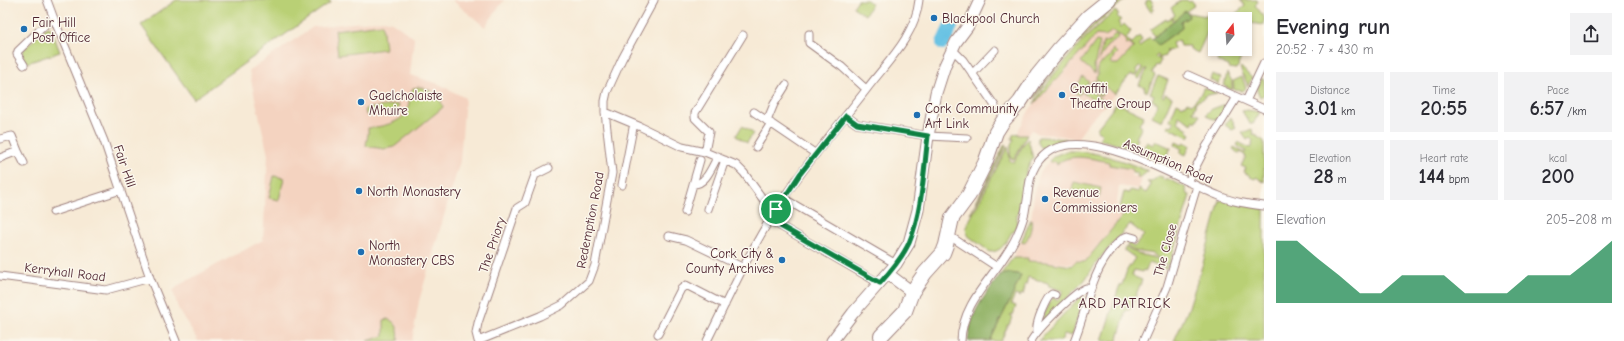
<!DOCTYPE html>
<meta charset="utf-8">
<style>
body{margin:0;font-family:"Comic Neue",sans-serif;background:#f2f2f3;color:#2b2b33;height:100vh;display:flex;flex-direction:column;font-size:15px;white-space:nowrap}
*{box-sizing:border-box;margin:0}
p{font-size:13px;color:#7c7c81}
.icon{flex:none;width:22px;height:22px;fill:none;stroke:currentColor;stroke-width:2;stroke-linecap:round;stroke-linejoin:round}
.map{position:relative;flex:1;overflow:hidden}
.panel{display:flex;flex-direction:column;background:#fff;width:360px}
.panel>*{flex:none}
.needle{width:26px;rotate:17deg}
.controls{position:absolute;left:1208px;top:12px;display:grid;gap:8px}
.controls a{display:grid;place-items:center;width:44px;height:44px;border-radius:0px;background:#fff;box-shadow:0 2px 6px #0003;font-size:20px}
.pin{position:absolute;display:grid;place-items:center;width:34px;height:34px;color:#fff;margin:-17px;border:2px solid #fff;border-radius:50%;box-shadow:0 1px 4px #0007}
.round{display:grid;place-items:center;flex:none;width:42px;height:42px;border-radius:0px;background:#f2f2f3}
.summary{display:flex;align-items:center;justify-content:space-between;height:68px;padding:0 12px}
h1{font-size:22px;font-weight:700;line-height:30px}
.metrics{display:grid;grid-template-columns:repeat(3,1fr);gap:6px;height:68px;padding:4px 12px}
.metrics div{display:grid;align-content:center;border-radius:0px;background:#f2f2f3;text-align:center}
.metrics b{font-size:20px;font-weight:700}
.metrics small{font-size:11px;font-weight:400}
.metrics p{font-size:11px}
.chart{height:112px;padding:8px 12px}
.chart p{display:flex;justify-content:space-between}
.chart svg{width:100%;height:72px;margin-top:4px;fill:#0b8043;opacity:.7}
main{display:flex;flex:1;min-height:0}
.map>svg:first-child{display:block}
</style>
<main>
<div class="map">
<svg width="1264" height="341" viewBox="0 0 1264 341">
<rect width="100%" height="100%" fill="#fbf7ec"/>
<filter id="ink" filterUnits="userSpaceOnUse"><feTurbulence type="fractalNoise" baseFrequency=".025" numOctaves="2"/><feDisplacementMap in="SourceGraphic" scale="8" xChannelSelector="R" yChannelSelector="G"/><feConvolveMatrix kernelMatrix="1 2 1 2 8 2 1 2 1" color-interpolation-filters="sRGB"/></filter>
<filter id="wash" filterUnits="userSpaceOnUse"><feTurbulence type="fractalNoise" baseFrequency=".012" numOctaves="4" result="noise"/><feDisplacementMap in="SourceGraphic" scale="16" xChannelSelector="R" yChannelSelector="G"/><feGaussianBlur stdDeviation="0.9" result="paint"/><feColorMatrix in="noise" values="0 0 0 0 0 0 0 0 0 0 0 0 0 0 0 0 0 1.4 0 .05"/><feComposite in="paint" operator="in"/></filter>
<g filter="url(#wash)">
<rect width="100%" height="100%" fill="#f7ead6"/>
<path fill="#f4d3c0" d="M452,0H504L485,27Z
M383,20L392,22L414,38L410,75L439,84L465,98L460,161L419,301L412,341H198L178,308L173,291L179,285L263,240L268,155L249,71L313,27Z
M1102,25L1132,43L1134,47L1118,65H1114L1108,89L1115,94L1088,123L1077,139L1056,135L1039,134L1032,130L1027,135H1018L1019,129L1030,109L1053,82L1062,75Z
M1066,151H1079L1091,152L1133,165L1131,176L1141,177L1139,189L1119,186L1116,210L1125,212L1085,262L1076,261L1074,264L1028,261V258H1013L1031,219L1035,188L1040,173L1049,161L1054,156Z"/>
<path fill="#b9d075" stroke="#827850" d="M176,0H330L331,2L194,99L141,25Z
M858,0H867L872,4L865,15L853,7Z
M1121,0H1125C1090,27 1061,59 1036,96L1033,98C1058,61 1086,28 1121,0Z
M1146,0H1151L1154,5L1152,6L1155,9L1151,12L1145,3L1147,2Z
M1181,0H1187L1189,2L1192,1L1195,5L1174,20L1172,18L1171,19L1173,21L1155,36L1150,30L1166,19L1167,20L1175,15L1171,8Z
M1240,0H1257L1258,2L1255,5L1264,17V25L1249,23L1245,30L1247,32L1246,38H1245V19H1233L1235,14L1245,6Z
M1115,11L1119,14L1117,16L1121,20L1118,22L1121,27L1124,24L1131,31L1126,39L1132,43L1139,36L1142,40L1138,46L1140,47L1145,41L1150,37L1158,45L1182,28L1181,22L1189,17L1188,13L1224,19L1213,20L1198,53L1190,49V46H1181L1179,40L1172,43L1174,49L1168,51L1166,50L1167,52L1164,57L1162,56L1161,58H1158L1159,55L1157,54L1155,57L1161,60L1158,66L1156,65L1152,73L1155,75L1147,92L1144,90L1145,88L1139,85L1147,69H1145L1139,79L1136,77L1143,68L1139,66L1136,70L1137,72L1135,76L1130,75L1115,94L1097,81L1096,77L1098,75C1093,66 1105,61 1110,56C1111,54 1112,51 1113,49L1117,53L1114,56L1111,64H1118L1134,47L1131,46L1132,44L1130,43L1125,45L1126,42L1123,37L1113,31L1105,36L1096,35C1076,59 1055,80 1034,104L1037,98L1055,73L1085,38Z
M382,24L385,49L338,55L335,30Z
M47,27L51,28L60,52L27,63L22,55L23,50Z
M1215,31V43L1212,50L1208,48Z
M1115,34L1119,36L1115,41L1107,46L1098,62L1103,42L1108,41Z
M1096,41L1100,42L1094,67L1095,74L1081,62Z
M1222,49L1229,50L1227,55L1231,50L1242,56L1238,64L1239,65L1236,69L1229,68V66L1217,61Z
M1241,67L1252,78L1248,86L1240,68Z
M1227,73L1232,81V90L1224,86Z
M1212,74L1221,78L1219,84L1210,80Z
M1158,76L1168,80L1162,96L1164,97L1165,94L1172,97L1162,121L1152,116L1158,103L1152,100L1154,95L1150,93Z
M1083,77L1089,82L1079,95L1073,91Z
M1242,77L1246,88L1243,91L1234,90L1233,81Z
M1261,78L1264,80V95L1260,97L1257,90Z
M1094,80L1104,89L1101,96L1096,93L1098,90L1091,84Z
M419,87C430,89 440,95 443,107L441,109L394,147L384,149L366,146C366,141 369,135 368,128C380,127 403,123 407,110C410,102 409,95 413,88Z
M1204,87L1217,93L1204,96L1205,98L1195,102L1196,107H1194L1195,110L1192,111L1200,115L1196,122L1194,120L1192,124L1179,116L1178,118L1179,119L1178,122L1188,129L1187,131L1191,134L1189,137L1167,127L1168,125L1172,126L1174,122L1170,120L1177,103L1183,106L1184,104L1186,105L1187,102L1192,104L1200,95Z
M1089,90L1107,103L1104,105L1098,100L1096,102L1083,93Z
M1117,103L1144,116L1139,125L1142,127L1136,138L1138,139L1132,149L1099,139L1102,134L1097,131L1098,127Z
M399,104L398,109L393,111L366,115L365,109Z
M1223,105H1225L1224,110L1217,120L1208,117L1206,114L1212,109Z
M1247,110L1260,112L1253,124H1250L1242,111Z
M1231,117L1236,128L1232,130L1225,125Z
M742,126L753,133L747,143L736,136Z
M1252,129L1253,134L1264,141V182L1256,177L1255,179L1250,177V176L1244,172L1246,168L1241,166L1246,156L1240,152L1239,154L1233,149L1234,147L1245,153L1246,151L1236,145L1238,142L1250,148L1253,141L1250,138L1247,140L1242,133Z
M1018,133V135H1027L1014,159H1012L1010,157L1011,145L1014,139H1012L1013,135Z
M1038,137H1042L1066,139V141L1044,149C1039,147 1037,142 1038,137Z
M1028,139L1033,158L1026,171L1020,208L1017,215V224L1014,232H1012C1006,242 1002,252 990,252L967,235L966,227L1008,146L1010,161L1014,162L1023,145Z
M1156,141L1171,148L1163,163L1140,153L1147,142L1153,145Z
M1176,142L1182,145L1184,142L1190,145L1186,155L1180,152L1182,149L1175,145Z
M1005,144L1006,146L972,212L970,214Z
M1066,151C1094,150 1122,160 1148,171L1141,177H1137L1138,173L1132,172V169L1109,165V162C1092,159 1071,152 1057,164L1054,161L1052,163L1049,161L1054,156Z
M274,176L284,178L279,200L269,198Z
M1159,176L1163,177L1162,179L1165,180L1166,178L1185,187L1187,194L1190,195L1169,266L1153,254L1135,251L1127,246L1129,243L1134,247L1144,235L1130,224L1100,258L1084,281L1043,322L1042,319L1052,298L1058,300L1063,291L1049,286L1048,283L1028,277L1026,285H1024L1025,287L1023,295L1021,294L1020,297L1015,295L1011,304L1016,306L1013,315L1011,314L1010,316L1012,317L1009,325H1007V327L1001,341H990L1013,294L1021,275L1011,273L1000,275L1013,258H1028V261L1046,262L1071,266L1076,261L1085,262L1125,213L1119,211L1124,192L1129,193L1130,190L1139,192V189L1146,193L1151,185L1147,182H1151Z
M1074,182L1101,188L1099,198L1072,190Z
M1220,200L1264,209V341H1174L1188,310L1203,263Z
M1031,219C1033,227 1029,236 1025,243L1021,242Z
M1126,247L1138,254L1156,258L1167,267V269L1149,263L1146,271L1143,270L1142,272L1134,270L1132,276L1142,280L1131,307L1129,310H1126L1124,315L1125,316L1117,341H1102L1118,290L1120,285H1122L1127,270L1135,258L1124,250Z
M1081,296L1084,297L1072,336L1064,334L1061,341H1038Z
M387,319C397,321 400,332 398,341H367L384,336V320Z"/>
<path fill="#92b266" stroke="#6e6848" d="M1185,11L1188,13L1189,17L1181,22L1182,28L1158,45L1152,39Z
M1011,273L1021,275L1013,294L990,341H968C971,310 983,299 1000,275Z"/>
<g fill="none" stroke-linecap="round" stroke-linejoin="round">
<path stroke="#65c1e3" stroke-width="14" d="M943,43L952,24"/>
</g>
</g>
<g filter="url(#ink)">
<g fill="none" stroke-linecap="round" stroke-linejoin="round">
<defs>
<path id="street" d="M47,0L54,19L104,141L150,278L176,341
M809,34V43L842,67L866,89
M952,49L963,60L995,106
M24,65L17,54L18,51L47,23L54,19
M973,73L995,50
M1188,75L1264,109
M1246,101L1264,63
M605,112L641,127L682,147L705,152L736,165L744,173L765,202L776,209
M754,112L816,154
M846,116L857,124L928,136L967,138
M767,121L774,104L786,85
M0,139L12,136L18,151
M756,147L771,123
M705,152L709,132L695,118V113L743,35
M0,158L18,151L24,163
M1188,182L1206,147L1237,97
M693,184C706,185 712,166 718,156
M622,185L633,128
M783,198L896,264
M708,209L725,160
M53,212L121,190
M685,212L700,160
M770,220L879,283
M948,235L997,267
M669,236L686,240L744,268
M0,276L106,290L150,278
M1037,331C1035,324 1046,297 1052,294L1055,295
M658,334L681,289L686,285L725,305
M478,341L540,316L562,305L589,281L595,265L612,173L605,112V101L607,92L622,59L654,0
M478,341L476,333L478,323L517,208L525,203L535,175L549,168
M707,341C731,293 753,243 783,199C808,161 838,126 866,90C887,62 915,37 919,0
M961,341C962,298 1001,272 1017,235C1021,226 1025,216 1026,206C1029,192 1028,178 1036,165C1068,111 1177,179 1217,195C1232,202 1248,204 1264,206
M1031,341C1037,330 1074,292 1086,288L1091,289
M1074,341C1088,308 1089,275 1114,247C1118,243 1122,237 1128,236L1135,238
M1143,341L1167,287L1197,186"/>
<path id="secondary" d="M888,274L912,292
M832,341L853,313L896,264L909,243L918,210L928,136L936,93L945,65L956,42L968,26L980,0"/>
<path id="highway" d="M881,336L905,311L912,292L925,273L943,253L946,245L952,218L969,195L985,163L996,132L1003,121L1020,102L1037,76L1059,49L1088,17L1109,0"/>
</defs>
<use href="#street" stroke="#a08480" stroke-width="9"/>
<use href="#secondary" stroke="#a08480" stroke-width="13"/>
<use href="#highway" stroke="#a08480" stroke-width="16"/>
<use href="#street" stroke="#fff" stroke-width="7"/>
<use href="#secondary" stroke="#fff" stroke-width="11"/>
<use href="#highway" stroke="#fff" stroke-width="14"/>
</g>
</g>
<g fill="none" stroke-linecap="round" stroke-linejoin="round" filter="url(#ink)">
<defs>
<path id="route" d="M846,116L857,124L928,136C924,169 922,213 909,243C902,258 891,271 880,283L770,220L800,174Z"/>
</defs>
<use href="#route" stroke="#fff" stroke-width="8"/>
<use href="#route" stroke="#0b8043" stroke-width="5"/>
</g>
<g fill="#1f6fb2" stroke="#fbf7ec" stroke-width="1.5">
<circle cx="934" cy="18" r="4"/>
<circle cx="24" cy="29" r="4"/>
<circle cx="1062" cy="95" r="4"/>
<circle cx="361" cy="102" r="4"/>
<circle cx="917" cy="115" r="4"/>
<circle cx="359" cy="191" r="4"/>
<circle cx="1045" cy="199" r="4"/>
<circle cx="361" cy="252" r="4"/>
<circle cx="782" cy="260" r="4"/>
</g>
<g text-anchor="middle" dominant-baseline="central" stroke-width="3" stroke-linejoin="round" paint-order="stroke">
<g font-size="13" fill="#4a1f2b" stroke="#fbf7ec" text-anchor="start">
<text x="942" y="18">Blackpool Church</text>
<text x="32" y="22">Fair Hill<tspan x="32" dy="15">Post Office</tspan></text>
<text x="1070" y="88">Graffiti<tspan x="1070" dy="15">Theatre Group</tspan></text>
<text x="369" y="95">Gaelcholaiste<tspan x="369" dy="15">Mhuire</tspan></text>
<text x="925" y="108">Cork Community<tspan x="925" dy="15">Art Link</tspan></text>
<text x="367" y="191">North Monastery</text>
<text x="1053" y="192">Revenue<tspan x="1053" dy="15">Commissioners</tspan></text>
<text x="369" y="245">North<tspan x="369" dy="15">Monastery CBS</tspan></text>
<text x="774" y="253" text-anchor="end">Cork City &amp;<tspan x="774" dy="15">County Archives</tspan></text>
</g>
<g font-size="13" fill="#4a1f2b" stroke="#fbf7ec">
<text transform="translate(1168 161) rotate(23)">Assumption Road</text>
<text transform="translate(125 166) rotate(71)">Fair Hill</text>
<text transform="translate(590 220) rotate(-79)">Redemption Road</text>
<text transform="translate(492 245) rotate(-71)">The Priory</text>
<text transform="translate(1165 250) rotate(-74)">The Close</text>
<text transform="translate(65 272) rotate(7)">Kerryhall Road</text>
</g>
<g font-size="14" letter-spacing="1" fill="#4a1f2b" stroke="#fbf7ec">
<text x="1125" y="303">ARD PATRICK</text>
</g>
</g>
</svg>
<div class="controls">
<a><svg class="needle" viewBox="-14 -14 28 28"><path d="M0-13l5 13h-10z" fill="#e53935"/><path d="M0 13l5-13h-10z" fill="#7c7c81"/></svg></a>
</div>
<div class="pin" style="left:776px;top:209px;background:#1e9e55"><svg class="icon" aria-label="arrive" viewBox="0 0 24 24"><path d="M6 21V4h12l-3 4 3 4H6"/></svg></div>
</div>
<section class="panel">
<div class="summary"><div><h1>Evening run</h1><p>20:52 · 7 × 430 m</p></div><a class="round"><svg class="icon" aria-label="share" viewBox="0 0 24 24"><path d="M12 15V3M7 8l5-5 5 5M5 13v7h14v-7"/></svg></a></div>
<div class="metrics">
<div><p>Distance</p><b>3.01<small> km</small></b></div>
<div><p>Time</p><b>20:55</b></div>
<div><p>Pace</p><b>6:57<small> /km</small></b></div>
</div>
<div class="metrics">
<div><p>Elevation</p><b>28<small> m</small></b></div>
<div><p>Heart rate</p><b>144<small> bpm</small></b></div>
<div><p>kcal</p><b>200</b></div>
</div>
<div class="chart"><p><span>Elevation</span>205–208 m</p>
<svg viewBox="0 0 160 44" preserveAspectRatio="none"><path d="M0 44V6L10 6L20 17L30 27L40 38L50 38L60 27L70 27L80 27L90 38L100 38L110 38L120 27L130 27L140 27L150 17L160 6V44z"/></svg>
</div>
</section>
</main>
